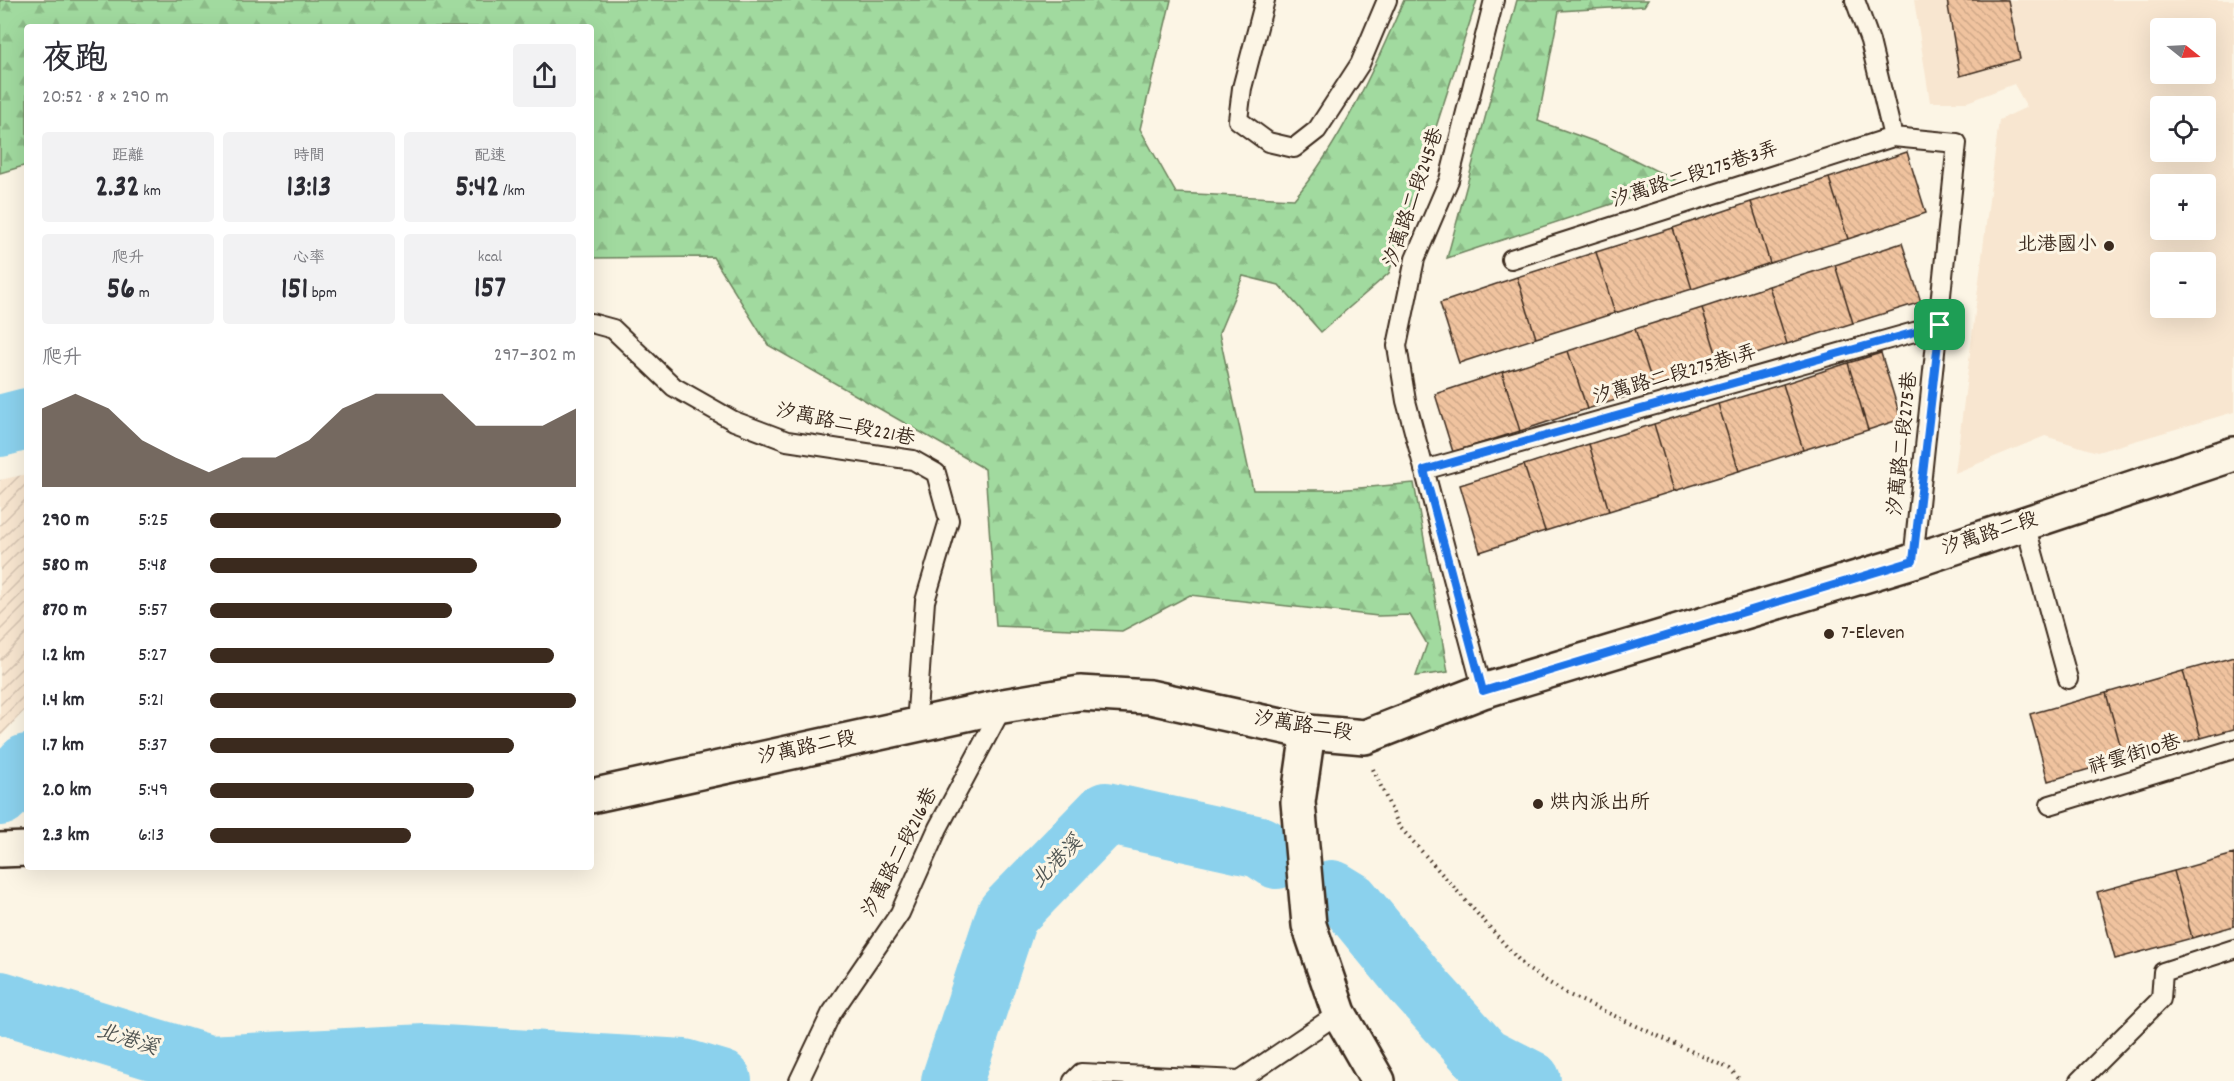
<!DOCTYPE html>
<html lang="zh-TW">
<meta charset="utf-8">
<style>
body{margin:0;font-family:Dekko,"LXGW WenKai TC",sans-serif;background:#f2f2f3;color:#2b2b33;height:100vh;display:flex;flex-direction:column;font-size:22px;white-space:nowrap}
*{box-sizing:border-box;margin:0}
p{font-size:20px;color:#7c7c81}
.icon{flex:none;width:33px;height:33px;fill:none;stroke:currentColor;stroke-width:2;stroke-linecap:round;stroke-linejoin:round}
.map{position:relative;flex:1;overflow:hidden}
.details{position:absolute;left:24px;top:24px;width:570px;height:846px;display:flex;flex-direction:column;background:#fff;border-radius:6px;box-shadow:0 6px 24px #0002}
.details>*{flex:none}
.needle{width:39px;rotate:108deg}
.buttons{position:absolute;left:2150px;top:18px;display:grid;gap:12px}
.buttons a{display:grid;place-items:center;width:66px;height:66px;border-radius:6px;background:#fff;box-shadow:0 6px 24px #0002;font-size:30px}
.pin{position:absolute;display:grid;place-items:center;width:51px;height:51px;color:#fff;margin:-26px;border-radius:12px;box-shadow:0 3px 9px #0006}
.round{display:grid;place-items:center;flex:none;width:63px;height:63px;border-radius:6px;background:#f2f2f3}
.overview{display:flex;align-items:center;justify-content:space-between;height:102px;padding:0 18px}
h1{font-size:33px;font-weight:700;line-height:45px}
.figures{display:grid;grid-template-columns:repeat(3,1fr);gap:9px;height:102px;padding:6px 18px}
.figures div{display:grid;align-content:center;border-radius:6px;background:#f2f2f3;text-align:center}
.figures b{font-size:30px;font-weight:700}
.figures small{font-size:16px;font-weight:400}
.figures p{font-size:16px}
.chart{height:168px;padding:12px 18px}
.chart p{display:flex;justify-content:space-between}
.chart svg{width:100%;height:108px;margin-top:6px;fill:#3b2a1e;opacity:.7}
ul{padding:0 18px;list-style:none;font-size:20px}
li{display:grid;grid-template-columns:96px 72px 1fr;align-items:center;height:45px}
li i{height:15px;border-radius:8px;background:#3b2a1e}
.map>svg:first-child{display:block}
</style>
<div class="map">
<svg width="2234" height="1081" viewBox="0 0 2234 1081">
<defs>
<pattern id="industrial-furrows" width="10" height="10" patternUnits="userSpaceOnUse" patternTransform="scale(1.5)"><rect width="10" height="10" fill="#f8e6d0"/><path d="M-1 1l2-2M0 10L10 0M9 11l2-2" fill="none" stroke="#d6c5b2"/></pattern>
<pattern id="forest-firs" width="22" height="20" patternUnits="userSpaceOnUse" patternTransform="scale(1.5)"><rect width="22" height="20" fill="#a1da9f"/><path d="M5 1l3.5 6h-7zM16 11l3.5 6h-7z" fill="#8cbb88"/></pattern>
<pattern id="building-back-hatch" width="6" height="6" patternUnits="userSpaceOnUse" patternTransform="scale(1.5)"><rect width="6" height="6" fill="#f0c39f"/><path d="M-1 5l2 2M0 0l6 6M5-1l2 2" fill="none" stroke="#cfa888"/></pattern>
</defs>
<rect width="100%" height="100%" fill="#fcf5e5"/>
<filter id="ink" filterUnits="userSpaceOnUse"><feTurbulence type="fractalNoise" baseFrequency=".0167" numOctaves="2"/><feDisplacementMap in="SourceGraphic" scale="12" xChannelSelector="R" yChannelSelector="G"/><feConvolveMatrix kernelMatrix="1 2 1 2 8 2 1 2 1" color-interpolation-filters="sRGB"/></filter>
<g filter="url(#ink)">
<path fill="#f8e6d0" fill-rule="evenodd" d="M1914,0H2234V412L2097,452L2045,436L1955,473L1999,120L2027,107L2014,84L1967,102H1930ZM2160,28H2205V74H2160ZM2160,106H2205V152H2160ZM2160,184H2205V230H2160ZM2160,262H2205V308H2160Z"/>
<path fill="url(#industrial-furrows)" d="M27,474V708L0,737V480Z"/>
<path fill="url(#forest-firs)" stroke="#6e825e" stroke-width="1.5" d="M0,0H1171L1140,129L1176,193L1294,199C1341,143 1375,67 1404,0H1477L1389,273L1321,332L1279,285L1243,276L1219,333L1253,490H1337L1414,483L1448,672L1416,676L1427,644L1410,615L1378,616L1190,595L1122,631L996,626L985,469L768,345L713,257L591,258V27H27V165L0,173Z
M1517,0H1648L1644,6L1559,11L1538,121L1607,146L1679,182L1447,258Z"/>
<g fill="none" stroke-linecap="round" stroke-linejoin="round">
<path stroke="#8bd1ed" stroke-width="62" d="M0,426L27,419
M0,795L27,765
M1332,891L1350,902L1417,984L1483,1057L1530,1081
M0,1002L208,1066L425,1055L684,1070L721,1081
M952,1081L1007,915L1106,813L1260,847L1277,858"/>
</g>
<path fill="url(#building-back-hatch)" stroke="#3b2a1e" stroke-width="1.5" d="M1947,0H2008L2020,59L1960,76Z
M1907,152L1926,213L1848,239L1829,178Z
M1829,178L1848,239L1770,263L1751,202Z
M1751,202L1770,263L1692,289L1673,228Z
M1673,228L1692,289L1615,313L1596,252Z
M1902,243L1921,302L1853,323L1835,265Z
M1596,252L1615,313L1536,338L1517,277Z
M1835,265L1853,323L1787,344L1769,286Z
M1517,277L1536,338L1459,363L1440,303Z
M1769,286L1787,344L1720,366L1702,308Z
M1702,308L1720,366L1654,388L1635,329Z
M1635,329L1654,388L1587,409L1568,351Z
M1568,351L1587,409L1520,431L1502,372Z
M1881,353L1901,419L1868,430L1848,363Z
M1848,363L1868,430L1803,450L1783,384Z
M1502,372L1520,431L1453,452L1435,394Z
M1783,384L1803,450L1739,471L1718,404Z
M1718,404L1739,471L1674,491L1654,424Z
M1654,424L1674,491L1609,511L1589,444Z
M1589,444L1609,511L1545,531L1524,465Z
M1524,465L1545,531L1480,552L1460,485Z
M2234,657V729L2201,738L2183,671Z
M2183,671L2201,738L2124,759L2106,693Z
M2106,693L2124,759L2048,781L2030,714Z
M2234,854V926L2192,938L2174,871Z
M2174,871L2192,938L2115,959L2097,892Z"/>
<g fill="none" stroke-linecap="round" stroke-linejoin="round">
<defs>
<path id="service" d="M1265,0L1242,88L1238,120L1268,142L1294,148L1317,130L1360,64L1387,0
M1855,0L1870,41L1893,137L1957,143L1913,561
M1511,259L1893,137
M591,323L613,329L674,387L734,421L787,441L913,460L936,473L949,520L925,601L916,725
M1424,470L1939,325
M2025,524L2068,679
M1483,691L1406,401L1397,346L1415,259L1449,180L1494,0
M2050,805L2234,749
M799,1081L831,1014L900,913L938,828L1003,706
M1073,1081L1081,1073L1240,1080L1339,1013
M2079,1081L2161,999L2163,972L2234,949"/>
<path id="minor" d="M1308,732L1298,802L1309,925L1339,1013L1378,1081"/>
<path id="tertiary" d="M591,796L1003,706L1080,693L1150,697L1308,732L1365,737L1483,691L1913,561L2234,454
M0,850L27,849"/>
</defs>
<use href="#service" stroke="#3b2a1e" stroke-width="22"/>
<use href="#minor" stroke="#3b2a1e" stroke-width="38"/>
<use href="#tertiary" stroke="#3b2a1e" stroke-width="38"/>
<path stroke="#3b2a1e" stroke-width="4" stroke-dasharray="1.5 4.5" stroke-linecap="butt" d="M1373,769L1399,826L1526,968L1567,994L1730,1069L1741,1081"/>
<use href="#service" stroke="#fcf5e5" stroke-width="18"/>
<use href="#minor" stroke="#fcf5e5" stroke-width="33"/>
<use href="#tertiary" stroke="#fcf5e5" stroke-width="33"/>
</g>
</g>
<g fill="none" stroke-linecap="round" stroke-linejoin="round" filter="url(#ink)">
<defs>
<path id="route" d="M1940,325L1913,561L1483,691L1424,470Z"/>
</defs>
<use href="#route" stroke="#fff" stroke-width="12"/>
<use href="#route" stroke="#1a73e8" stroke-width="8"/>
</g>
<g fill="#3b2a1e" stroke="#fcf5e5" stroke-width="2">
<circle cx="2109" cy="246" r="6"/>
<circle cx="1829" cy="634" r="6"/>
<circle cx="1538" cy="804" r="6"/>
</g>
<g text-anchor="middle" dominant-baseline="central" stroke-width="6" stroke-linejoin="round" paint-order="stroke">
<g font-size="20" fill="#3b2a1e" stroke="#fcf5e5">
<text transform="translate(1695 176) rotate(-18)">汐萬路二段275巷3弄</text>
<text transform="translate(1415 198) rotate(-71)">汐萬路二段245巷</text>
<text transform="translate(1675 376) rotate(-16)">汐萬路二段275巷1弄</text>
<text transform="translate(845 426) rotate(12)">汐萬路二段221巷</text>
<text transform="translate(1904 444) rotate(-84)">汐萬路二段275巷</text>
<text transform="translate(1990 535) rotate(-18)">汐萬路二段</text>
<text transform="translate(1303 727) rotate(9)">汐萬路二段</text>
<text transform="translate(807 749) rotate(-12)">汐萬路二段</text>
<text transform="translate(2135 756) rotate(-17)">祥雲街10巷</text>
<text transform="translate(901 853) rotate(-63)">汐萬路二段216巷</text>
</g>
<g font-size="20" fill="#3b2a1e" stroke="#fcf5e5" text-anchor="start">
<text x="2097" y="246" text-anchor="end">北港國小</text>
<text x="1841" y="634">7-Eleven</text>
<text x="1550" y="804">烘內派出所</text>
</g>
<g font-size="21" font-style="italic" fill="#4f5452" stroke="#fcf5e5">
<text transform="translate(1058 863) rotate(-46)">北港溪</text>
<text transform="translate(127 1041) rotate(17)">北港溪</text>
</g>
</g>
</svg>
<div class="buttons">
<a><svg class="needle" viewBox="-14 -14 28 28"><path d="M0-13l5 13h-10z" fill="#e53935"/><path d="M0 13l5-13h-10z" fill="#7c7c81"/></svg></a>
<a><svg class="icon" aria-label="locate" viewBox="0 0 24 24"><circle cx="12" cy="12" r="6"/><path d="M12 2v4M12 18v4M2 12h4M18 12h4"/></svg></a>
<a>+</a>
<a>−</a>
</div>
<div class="pin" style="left:1940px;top:325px;background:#1e9e55"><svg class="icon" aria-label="arrive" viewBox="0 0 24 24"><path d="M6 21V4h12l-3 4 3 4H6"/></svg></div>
<section class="details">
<div class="overview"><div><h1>夜跑</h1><p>20:52 · 8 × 290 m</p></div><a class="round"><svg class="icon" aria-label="share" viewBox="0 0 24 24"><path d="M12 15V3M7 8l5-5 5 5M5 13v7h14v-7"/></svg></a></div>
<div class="figures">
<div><p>距離</p><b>2.32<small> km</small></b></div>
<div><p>時間</p><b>13:13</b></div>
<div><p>配速</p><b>5:42<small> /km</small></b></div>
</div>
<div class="figures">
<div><p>爬升</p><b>56<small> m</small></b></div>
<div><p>心率</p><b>151<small> bpm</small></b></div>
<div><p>kcal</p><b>157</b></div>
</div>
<div class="chart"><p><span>爬升</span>297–302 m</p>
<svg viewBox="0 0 160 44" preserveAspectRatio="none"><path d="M0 44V12L10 6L20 12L30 25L40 32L50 38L60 32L70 32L80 25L90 12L100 6L110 6L120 6L130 19L140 19L150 19L160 12V44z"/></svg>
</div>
<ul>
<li><b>290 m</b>5:25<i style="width:96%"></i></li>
<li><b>580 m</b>5:48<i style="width:73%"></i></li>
<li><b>870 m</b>5:57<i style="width:66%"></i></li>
<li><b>1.2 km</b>5:27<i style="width:94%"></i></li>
<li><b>1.4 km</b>5:21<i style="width:100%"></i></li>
<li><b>1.7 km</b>5:37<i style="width:83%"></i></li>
<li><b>2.0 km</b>5:49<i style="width:72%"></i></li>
<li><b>2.3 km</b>6:13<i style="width:55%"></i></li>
</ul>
</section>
</div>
